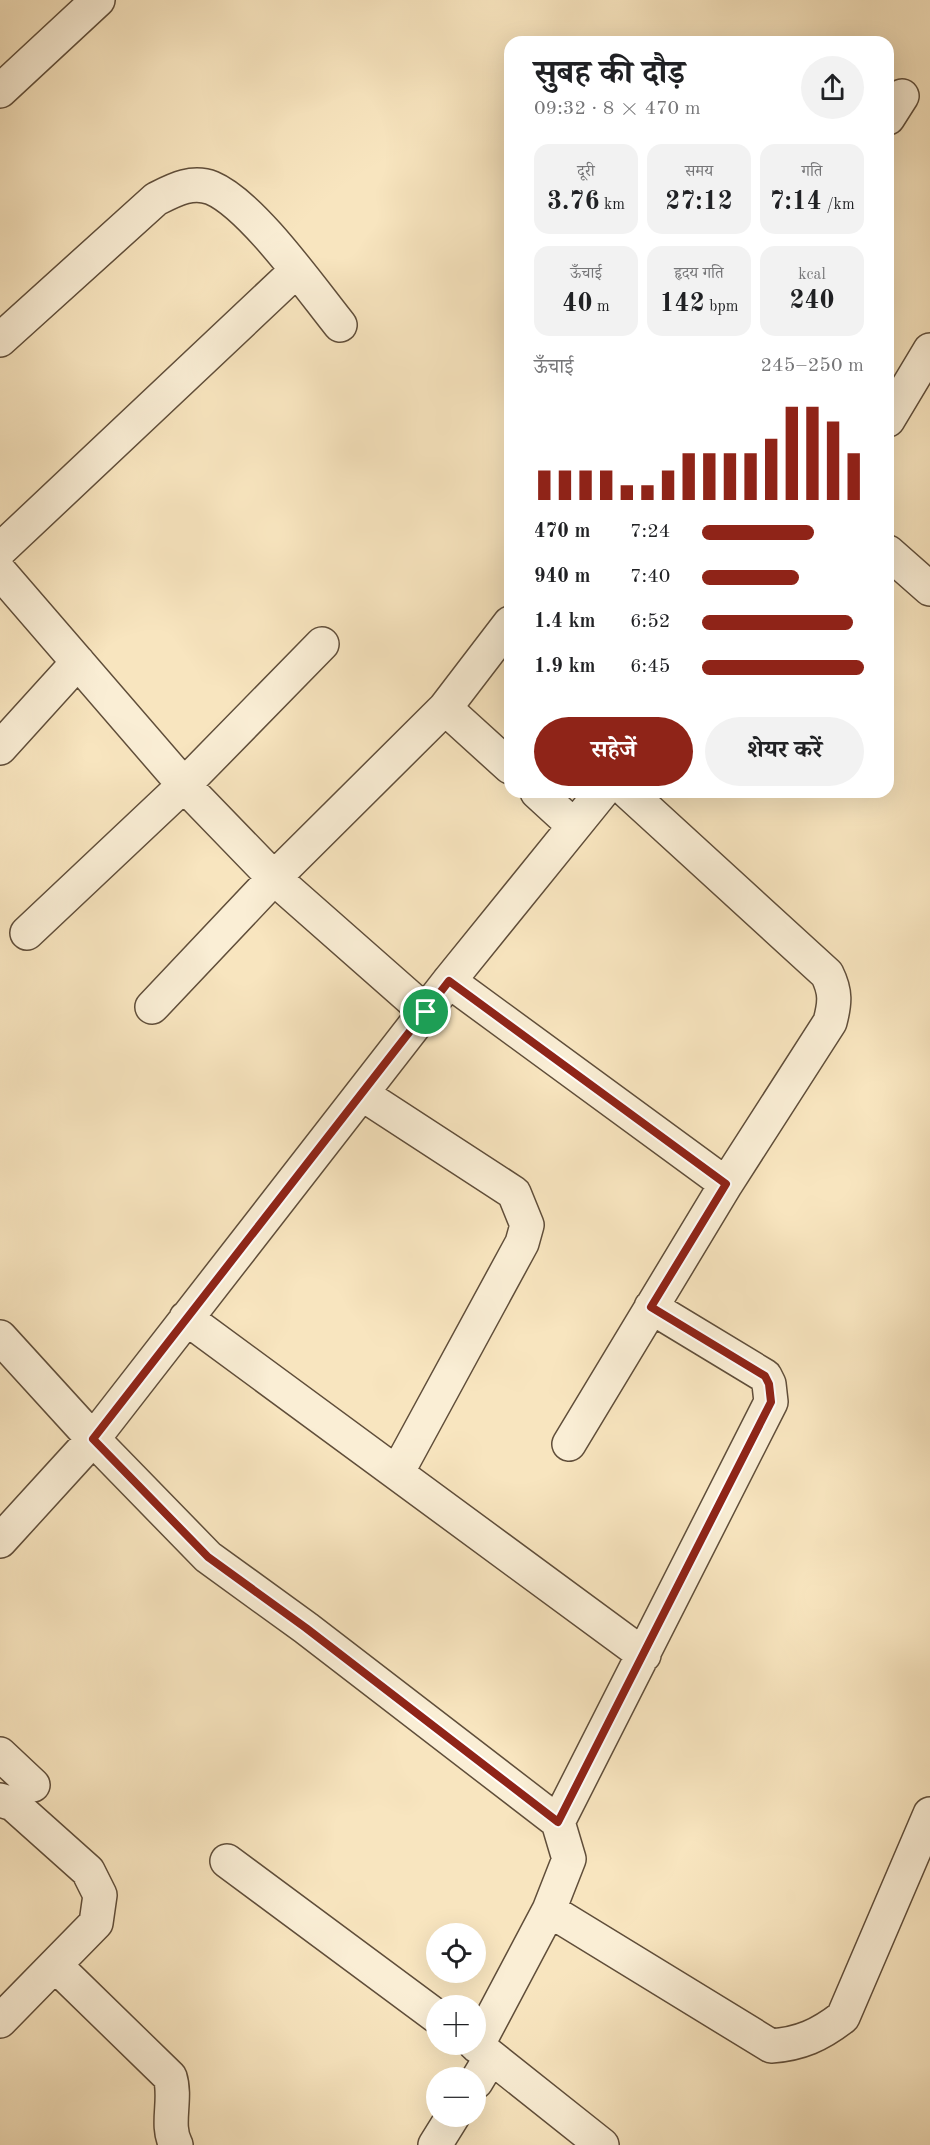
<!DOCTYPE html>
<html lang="hi">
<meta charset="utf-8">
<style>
body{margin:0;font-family:"Old Standard TT","Noto Serif Devanagari",serif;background:#f2f2f2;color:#202124;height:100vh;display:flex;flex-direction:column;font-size:22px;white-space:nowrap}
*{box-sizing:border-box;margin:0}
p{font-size:20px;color:#757577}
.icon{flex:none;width:33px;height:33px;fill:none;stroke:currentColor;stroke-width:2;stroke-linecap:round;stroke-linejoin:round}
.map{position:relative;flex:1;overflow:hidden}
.side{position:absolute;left:504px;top:36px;width:390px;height:762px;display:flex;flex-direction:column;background:#fff;border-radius:18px;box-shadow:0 6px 24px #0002}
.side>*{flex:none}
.fabs{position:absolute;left:426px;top:1923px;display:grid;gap:12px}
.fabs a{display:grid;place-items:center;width:60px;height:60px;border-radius:50%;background:#fff;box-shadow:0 6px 24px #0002;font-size:30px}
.pin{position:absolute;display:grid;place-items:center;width:51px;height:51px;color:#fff;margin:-26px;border:3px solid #fff;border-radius:50%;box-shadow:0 2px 6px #0007}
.round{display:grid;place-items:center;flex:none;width:63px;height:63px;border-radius:32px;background:#f2f2f2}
.headline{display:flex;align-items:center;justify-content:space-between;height:102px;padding:0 30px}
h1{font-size:33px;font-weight:700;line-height:45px}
.stats{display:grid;grid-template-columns:repeat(3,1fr);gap:9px;height:102px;padding:6px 30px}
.stats div{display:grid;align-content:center;border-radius:15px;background:#f2f2f2;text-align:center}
.stats b{font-size:26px;font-weight:700}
.stats small{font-size:16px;font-weight:400}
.stats p{font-size:16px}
.chart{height:168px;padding:12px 30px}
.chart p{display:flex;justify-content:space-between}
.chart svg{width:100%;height:108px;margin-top:6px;stroke:#8f2418;stroke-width:6}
.cta{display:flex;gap:12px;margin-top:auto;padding:12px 30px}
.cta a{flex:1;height:69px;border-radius:36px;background:#8f2418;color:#fff;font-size:24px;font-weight:700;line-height:69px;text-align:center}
.cta a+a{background:#f2f2f2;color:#202124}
ul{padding:0 30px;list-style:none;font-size:20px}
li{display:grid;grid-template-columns:96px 72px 1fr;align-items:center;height:45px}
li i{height:15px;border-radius:8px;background:#8f2418}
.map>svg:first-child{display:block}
</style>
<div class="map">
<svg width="930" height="2145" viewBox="0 0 930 2145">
<rect width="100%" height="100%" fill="#f8e5bf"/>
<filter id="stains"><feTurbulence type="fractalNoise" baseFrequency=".00333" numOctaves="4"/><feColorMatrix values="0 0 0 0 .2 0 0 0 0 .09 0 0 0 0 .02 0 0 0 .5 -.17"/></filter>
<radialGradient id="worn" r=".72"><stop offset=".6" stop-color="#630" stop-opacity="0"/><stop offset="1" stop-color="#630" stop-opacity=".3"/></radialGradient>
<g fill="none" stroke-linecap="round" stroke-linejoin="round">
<defs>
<path id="minor" d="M0,91L98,0
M888,118L902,96
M0,340L156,199C174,190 192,180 212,188C252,205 311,289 340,325
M888,420L930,350
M0,550L296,271
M888,552L930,589
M0,572L184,785L274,878L426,1012
M445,708L510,767
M0,748L78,662
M537,792L574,826
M27,933L184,785L322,644
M449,981L726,1184
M152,1007L274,878L445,708L510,623
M362,1094L514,1193L527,1225L522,1243L397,1473
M186,1318L644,1655
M0,1337L93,1439L208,1557L306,1628L558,1822L569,1859L549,1910L477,2046
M569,1444L726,1184L830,1022C835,1003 836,992 827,974L628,792
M0,1541L93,1439L449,981L602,792
M0,1754L33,1785
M0,1800L13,1804L88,1871L100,1895L96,1923L0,2021
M558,1822L771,1402L769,1384L765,1376L651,1307
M227,1861L436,2016
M549,1910L771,2046C800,2044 820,2035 843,2017L930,1814
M55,1965L170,2077C177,2099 165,2125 176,2145
M475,2044L602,2145
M476,2082L491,2057
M435,2145L453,2116"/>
</defs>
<use href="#minor" stroke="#604e3a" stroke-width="36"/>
<use href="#minor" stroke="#faeed5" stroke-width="33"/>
</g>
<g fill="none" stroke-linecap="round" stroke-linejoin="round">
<defs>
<path id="route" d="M449,981L726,1184L651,1307L765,1376L769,1384L771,1402L558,1822L306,1628L208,1557L93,1439Z"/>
</defs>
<use href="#route" stroke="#fff" stroke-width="12"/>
<use href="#route" stroke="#8f2418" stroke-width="8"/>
</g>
<rect width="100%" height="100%" filter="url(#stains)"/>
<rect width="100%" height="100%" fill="url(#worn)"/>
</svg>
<div class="fabs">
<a><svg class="icon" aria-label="locate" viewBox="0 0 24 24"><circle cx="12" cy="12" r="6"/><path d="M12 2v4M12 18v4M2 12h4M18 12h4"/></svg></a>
<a>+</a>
<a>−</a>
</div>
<div class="pin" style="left:426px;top:1012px;background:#1e9e55"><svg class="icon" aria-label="arrive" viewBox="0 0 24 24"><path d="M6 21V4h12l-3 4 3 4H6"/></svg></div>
<section class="side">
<div class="headline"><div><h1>सुबह की दौड़</h1><p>09:32 · 8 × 470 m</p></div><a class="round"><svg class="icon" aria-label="share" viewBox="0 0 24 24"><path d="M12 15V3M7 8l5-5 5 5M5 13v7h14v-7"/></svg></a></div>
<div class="stats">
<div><p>दूरी</p><b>3.76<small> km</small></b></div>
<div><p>समय</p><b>27:12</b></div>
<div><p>गति</p><b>7:14<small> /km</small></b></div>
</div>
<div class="stats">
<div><p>ऊँचाई</p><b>40<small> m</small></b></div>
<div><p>हृदय गति</p><b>142<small> bpm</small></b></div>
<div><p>kcal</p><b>240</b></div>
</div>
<div class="chart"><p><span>ऊँचाई</span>245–250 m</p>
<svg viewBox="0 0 160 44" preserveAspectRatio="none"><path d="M5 44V32M15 44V32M25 44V32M35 44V32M45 44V38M55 44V38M65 44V32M75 44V25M85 44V25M95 44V25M105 44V25M115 44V19M125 44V6M135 44V6M145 44V12M155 44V25"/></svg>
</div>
<ul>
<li><b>470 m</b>7:24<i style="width:69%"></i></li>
<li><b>940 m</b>7:40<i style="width:60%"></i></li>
<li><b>1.4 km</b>6:52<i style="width:93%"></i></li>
<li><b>1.9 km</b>6:45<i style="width:100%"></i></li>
</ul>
<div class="cta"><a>सहेजें</a><a>शेयर करें</a></div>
</section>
</div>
